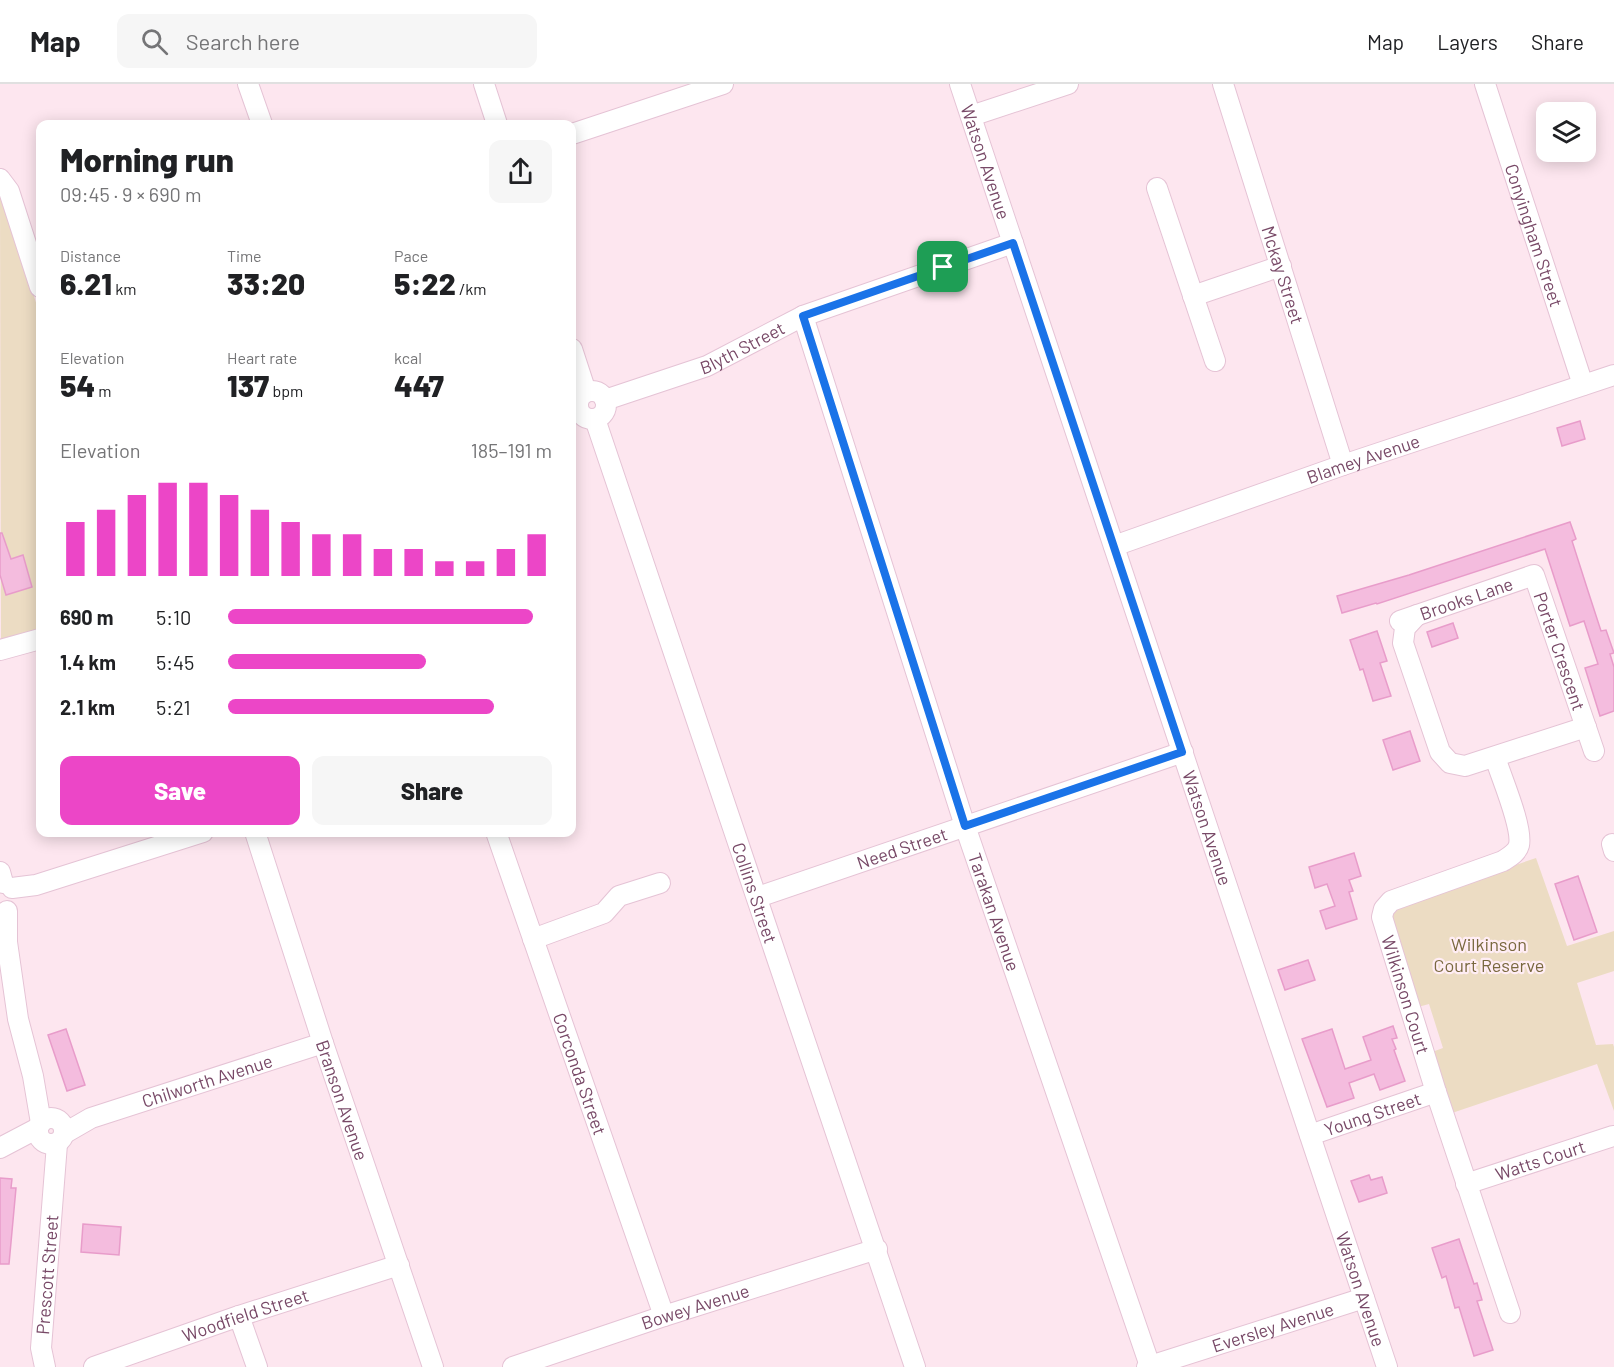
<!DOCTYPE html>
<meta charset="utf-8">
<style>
body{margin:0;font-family:Barlow,sans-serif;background:#f6f6f6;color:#202124;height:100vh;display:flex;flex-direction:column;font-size:22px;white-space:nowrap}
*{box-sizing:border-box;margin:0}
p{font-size:20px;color:#757577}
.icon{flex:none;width:33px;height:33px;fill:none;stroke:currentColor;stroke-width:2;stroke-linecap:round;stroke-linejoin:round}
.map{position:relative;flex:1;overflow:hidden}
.sheet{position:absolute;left:36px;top:36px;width:540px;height:717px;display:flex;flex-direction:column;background:#fff;border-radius:12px;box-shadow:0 3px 15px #0003}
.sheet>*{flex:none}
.controls{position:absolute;left:1536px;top:18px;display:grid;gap:12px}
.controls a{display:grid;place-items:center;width:60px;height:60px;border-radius:12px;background:#fff;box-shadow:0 3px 15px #0003;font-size:30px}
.pin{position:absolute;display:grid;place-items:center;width:51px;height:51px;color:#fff;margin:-26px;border-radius:12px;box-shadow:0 3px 9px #0006}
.round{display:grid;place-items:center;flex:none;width:63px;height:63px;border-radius:12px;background:#f6f6f6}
.summary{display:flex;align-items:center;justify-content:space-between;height:102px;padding:0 24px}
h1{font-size:33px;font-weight:800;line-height:45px}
.stats{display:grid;grid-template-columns:repeat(3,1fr);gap:9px;height:102px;padding:6px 24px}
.stats div{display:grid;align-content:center}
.stats b{font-size:30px;font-weight:800}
.stats small{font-size:16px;font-weight:400}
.stats p{font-size:16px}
.chart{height:168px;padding:12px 24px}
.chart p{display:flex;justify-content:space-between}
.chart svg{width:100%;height:108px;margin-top:6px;stroke:#ec46c7;stroke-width:6}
.action{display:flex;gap:12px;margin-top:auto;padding:12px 24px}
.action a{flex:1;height:69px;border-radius:12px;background:#ec46c7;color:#fff;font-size:24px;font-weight:800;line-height:69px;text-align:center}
.action a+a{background:#f6f6f6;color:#202124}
ul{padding:0 24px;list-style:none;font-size:20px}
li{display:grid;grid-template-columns:96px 72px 1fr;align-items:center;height:45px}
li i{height:15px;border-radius:8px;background:#ec46c7}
header{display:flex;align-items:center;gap:36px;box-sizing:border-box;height:84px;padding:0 30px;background:#fff;border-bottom:2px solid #e0e0e0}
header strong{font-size:28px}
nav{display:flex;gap:33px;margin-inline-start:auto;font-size:21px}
.search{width:420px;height:54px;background:#f6f6f6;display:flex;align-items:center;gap:15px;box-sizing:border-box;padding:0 21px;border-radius:12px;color:#757577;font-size:22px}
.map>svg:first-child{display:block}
</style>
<header>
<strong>Map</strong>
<div class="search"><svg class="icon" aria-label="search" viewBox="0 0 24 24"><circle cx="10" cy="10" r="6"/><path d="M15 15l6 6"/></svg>Search here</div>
<nav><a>Map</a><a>Layers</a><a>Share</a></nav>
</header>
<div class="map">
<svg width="1614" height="1283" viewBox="0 0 1614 1283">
<rect width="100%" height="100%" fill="#fde6ef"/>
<path fill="#ecdcc3" d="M0,111L4,119L40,231V544L1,557Z
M1536,774L1567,862L1614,847V887L1577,899L1596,961L1613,960L1614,963V1027L1597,980L1452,1029L1432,968L1443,964L1429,920L1418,923L1392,844V829L1402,820Z"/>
<path fill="#f4bcde" stroke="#e89cca" stroke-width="1.5" d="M1580,337L1585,355L1562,362L1557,344Z
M1570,438L1576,455L1572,457L1588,507L1601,547L1606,546L1614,569L1610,570L1614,583V627L1600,632L1585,584L1598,580L1584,537L1570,542L1545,465L1377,520L1376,519L1342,529L1337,512L1409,491Z
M0,449H2L11,475L23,471L32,503L6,511L0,491Z
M1453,539L1458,554L1432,563L1427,548Z
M1377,547L1387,577L1380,579L1391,612L1373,617L1363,585L1360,586L1350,556Z
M1410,647L1420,677L1393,686L1383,656Z
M1354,769L1361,792L1349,796L1353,807L1349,808L1357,835L1326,845L1320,827L1335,822L1327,800L1315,804L1309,783Z
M1578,792L1597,848L1574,856L1555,800Z
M1308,876L1315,896L1285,906L1278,886Z
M1393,942L1397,954L1392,955L1396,965L1394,966L1405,997L1380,1006L1374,990L1349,999L1354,1014L1327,1023L1302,955L1332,945L1345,985L1371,976L1363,953Z
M66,945L85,1001L67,1007L48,951Z
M1369,1091L1371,1096L1382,1093L1387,1109L1359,1118L1351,1097Z
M0,1094L12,1095L11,1104H16L9,1180H0Z
M83,1140L121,1143L119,1171L81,1168Z
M1459,1155L1474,1200L1477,1199L1482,1216L1477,1217L1493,1266L1474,1272L1459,1223L1455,1224L1446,1192L1442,1194L1432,1164Z"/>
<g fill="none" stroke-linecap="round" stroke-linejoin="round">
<defs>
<g id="minor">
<path d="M248,0L262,40"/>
<path d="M484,0L497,40"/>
<path id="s1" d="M960,0L1387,1283"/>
<path id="s2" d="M1223,0L1343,381"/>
<path id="s3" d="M1485,0L1583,301"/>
<path d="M971,32L1068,0"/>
<path d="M572,50L723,0"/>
<path d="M0,95L9,107L40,203"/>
<path d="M1157,104L1215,277"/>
<path d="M1193,212L1281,182"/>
<path id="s4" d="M803,232L965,742L1150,1282"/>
<path d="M572,265L586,308"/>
<circle cx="592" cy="321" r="14"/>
<path id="s5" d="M605,316L707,282L803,232L1013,159"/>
<path id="s6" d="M595,335L915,1283"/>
<path id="s7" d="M1114,462L1343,381L1614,291"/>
<path d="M1417,531L1405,544L1403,559L1440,668L1450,679L1465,682L1586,643"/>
<path id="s8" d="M1400,537L1534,491L1594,667"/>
<path d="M0,566L40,555"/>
<path id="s9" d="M1495,673C1501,693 1523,743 1519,761C1517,769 1509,773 1503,777L1391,817L1384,825L1382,833L1436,1008L1510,1229"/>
<path id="s10" d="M255,748L323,959L433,1283"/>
<path id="s11" d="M496,748L664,1232"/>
<path d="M1612,760L1614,767"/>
<path d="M0,788L3,799"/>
<path d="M12,804L36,801L203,748"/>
<path id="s12" d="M758,813L1183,668"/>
<path d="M7,827V858L18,935L33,992L41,1039"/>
<path d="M533,855L604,829L619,812L660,799"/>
<circle cx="51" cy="1047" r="13"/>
<path id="s13" d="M65,1049L91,1034L323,959"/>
<path id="s14" d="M1310,1051L1436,1008"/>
<path d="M0,1064L38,1044"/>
<path id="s15" d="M1466,1100L1613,1052"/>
<path d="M239,1232L257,1283"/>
<path id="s16" d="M45,1283L41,1264L57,1060"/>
<path id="s17" d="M94,1283L239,1232L399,1181"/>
<path id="s18" d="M513,1283L664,1232L877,1165"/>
<path id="s19" d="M1147,1283L1364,1214"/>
</g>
</defs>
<use href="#minor" stroke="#e5c3d5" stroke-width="22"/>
<use href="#minor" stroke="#fff" stroke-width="20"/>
</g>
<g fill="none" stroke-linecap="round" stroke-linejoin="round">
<defs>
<path id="route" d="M1013,159L1182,668L965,742L803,232Z"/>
</defs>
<use href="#route" stroke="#fff" stroke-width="12"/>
<use href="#route" stroke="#1a73e8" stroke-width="8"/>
</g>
<g text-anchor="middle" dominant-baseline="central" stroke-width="4.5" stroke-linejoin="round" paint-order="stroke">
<g font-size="18" fill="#784967" stroke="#ffedf4">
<text stroke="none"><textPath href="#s1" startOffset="82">Watson Avenue</textPath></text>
<text stroke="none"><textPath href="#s3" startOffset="159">Conyingham Street</textPath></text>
<text stroke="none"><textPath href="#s2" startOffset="200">Mckay Street</textPath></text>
<text stroke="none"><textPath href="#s5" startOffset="147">Blyth Street</textPath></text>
<text stroke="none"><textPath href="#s7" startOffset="264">Blamey Avenue</textPath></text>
<text stroke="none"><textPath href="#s8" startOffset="70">Brooks Lane</textPath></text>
<text stroke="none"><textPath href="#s8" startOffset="222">Porter Crescent</textPath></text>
<text stroke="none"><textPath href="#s1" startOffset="784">Watson Avenue</textPath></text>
<text stroke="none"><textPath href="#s12" startOffset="152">Need Street</textPath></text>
<text stroke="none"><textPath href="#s6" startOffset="500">Collins Street</textPath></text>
<text stroke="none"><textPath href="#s4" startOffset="626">Tarakan Avenue</textPath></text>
<text stroke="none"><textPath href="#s9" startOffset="334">Wilkinson Court</textPath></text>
<text stroke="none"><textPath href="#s11" startOffset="256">Corconda Street</textPath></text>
<text stroke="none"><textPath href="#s13" startOffset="152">Chilworth Avenue</textPath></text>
<text stroke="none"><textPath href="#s10" startOffset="282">Branson Avenue</textPath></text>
<text stroke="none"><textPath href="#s14" startOffset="66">Young Street</textPath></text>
<text stroke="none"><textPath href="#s15" startOffset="78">Watts Court</textPath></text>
<text stroke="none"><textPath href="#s16" startOffset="93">Prescott Street</textPath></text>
<text stroke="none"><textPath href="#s1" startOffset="1270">Watson Avenue</textPath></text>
<text stroke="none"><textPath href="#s18" startOffset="192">Bowey Avenue</textPath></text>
<text stroke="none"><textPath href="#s17" startOffset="160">Woodfield Street</textPath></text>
<text stroke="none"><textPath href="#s19" startOffset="132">Eversley Avenue</textPath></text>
</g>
<g font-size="18" fill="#79683e" stroke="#ffedf4">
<text x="1489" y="860">Wilkinson<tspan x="1489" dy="21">Court Reserve</tspan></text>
</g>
</g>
</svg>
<div class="controls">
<a><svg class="icon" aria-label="layers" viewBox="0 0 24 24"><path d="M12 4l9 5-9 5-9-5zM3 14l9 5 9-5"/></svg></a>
</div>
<div class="pin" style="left:943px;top:183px;background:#1e9e55"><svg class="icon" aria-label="arrive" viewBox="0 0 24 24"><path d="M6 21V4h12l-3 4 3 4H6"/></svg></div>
<section class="sheet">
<div class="summary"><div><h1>Morning run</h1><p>09:45 · 9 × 690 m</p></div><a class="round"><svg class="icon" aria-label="share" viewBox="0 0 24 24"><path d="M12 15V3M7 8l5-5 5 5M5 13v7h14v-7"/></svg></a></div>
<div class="stats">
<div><p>Distance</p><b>6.21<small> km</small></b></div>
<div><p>Time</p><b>33:20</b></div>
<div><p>Pace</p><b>5:22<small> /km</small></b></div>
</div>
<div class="stats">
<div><p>Elevation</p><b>54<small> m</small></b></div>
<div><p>Heart rate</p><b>137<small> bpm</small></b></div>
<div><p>kcal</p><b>447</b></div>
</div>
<div class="chart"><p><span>Elevation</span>185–191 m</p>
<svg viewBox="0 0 160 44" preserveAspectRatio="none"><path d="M5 44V22M15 44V17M25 44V11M35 44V6M45 44V6M55 44V11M65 44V17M75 44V22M85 44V27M95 44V27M105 44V33M115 44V33M125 44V38M135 44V38M145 44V33M155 44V27"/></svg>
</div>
<ul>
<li><b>690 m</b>5:10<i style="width:94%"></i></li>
<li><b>1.4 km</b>5:45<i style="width:61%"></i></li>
<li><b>2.1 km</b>5:21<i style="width:82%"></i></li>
</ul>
<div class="action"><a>Save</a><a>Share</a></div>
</section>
</div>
